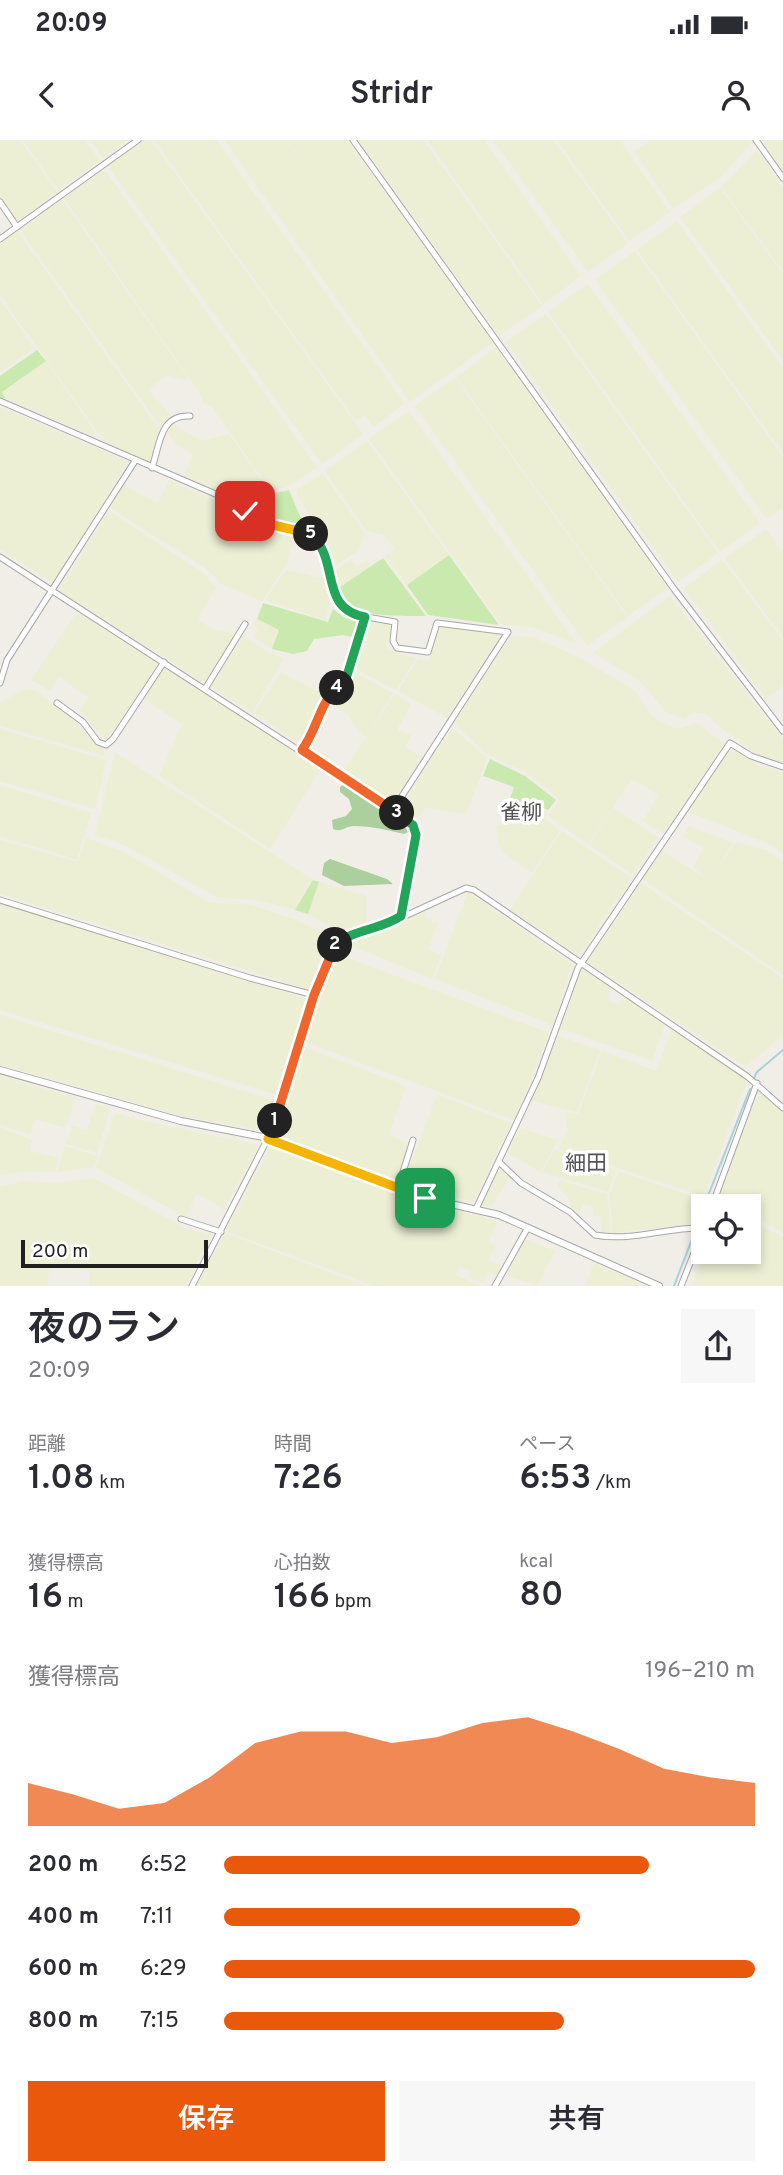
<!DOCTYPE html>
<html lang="ja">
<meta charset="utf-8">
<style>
body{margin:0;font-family:Overpass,"Noto Sans JP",sans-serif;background:#f7f7f7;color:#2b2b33;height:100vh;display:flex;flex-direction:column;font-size:26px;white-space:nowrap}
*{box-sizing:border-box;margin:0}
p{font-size:23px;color:#7c7c81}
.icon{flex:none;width:38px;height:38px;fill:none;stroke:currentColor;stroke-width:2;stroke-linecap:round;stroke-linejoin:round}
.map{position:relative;height:1146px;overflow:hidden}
.details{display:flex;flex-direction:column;background:#fff;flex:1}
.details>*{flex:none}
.fabs{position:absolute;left:691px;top:1054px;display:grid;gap:14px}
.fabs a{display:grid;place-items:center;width:70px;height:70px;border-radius:0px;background:#fff;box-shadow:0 4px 10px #0003;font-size:35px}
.scale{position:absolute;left:21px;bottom:18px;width:187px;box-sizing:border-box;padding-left:7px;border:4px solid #202020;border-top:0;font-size:19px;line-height:24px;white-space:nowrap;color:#202020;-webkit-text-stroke:5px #fff;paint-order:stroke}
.pin{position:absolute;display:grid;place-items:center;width:60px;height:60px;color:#fff;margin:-30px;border-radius:14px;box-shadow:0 4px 10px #0006}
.km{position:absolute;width:35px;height:35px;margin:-18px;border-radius:50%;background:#222;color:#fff;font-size:19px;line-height:35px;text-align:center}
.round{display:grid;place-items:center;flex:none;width:74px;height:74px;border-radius:0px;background:#f7f7f7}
.headline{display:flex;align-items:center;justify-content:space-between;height:119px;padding:0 28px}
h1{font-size:38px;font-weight:600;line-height:52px}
.figures{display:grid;grid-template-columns:repeat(3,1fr);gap:10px;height:119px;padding:7px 28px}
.figures div{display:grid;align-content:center}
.figures b{font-size:35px;font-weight:600}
.figures small{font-size:19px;font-weight:400}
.figures p{font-size:19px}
.chart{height:196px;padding:14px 28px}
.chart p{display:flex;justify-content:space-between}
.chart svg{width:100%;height:126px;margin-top:7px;fill:#ea580c;opacity:.7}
.primary-button{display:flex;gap:14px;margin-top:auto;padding:14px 28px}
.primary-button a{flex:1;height:80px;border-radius:0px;background:#ea580c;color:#fff;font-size:28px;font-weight:600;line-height:80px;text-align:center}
.primary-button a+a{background:#f7f7f7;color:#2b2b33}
ul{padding:0 28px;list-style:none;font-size:23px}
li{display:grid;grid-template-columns:112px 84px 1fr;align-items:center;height:52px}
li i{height:18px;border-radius:9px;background:#ea580c}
.status{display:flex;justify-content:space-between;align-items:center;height:49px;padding:0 35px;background:#fff;direction:ltr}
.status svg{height:19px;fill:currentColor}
header{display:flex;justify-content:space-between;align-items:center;height:91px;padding:0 28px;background:#fff;font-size:32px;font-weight:600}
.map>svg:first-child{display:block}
</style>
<div class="status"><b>20:09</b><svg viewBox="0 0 49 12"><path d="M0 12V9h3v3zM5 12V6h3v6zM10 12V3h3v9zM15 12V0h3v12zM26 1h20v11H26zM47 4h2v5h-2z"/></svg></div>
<header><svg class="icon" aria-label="back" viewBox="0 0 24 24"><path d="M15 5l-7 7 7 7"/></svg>Stridr<svg class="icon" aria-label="person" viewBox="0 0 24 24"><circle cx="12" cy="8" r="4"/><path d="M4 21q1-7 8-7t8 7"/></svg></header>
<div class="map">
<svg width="783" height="1146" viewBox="0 0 783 1146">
<rect width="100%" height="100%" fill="#f1eee7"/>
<path fill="#ecefd3" d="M0,0H20L57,52L17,82L0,58Z
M23,0H85L100,21L58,50Z
M90,0H127L103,18Z
M143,0H151L363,294L322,324L108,26Z
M154,0H216L405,264L373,287L365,275L356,281Z
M224,0H285L309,34L286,0H347L493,202L410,262Z
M358,0H423L542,166L499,196Z
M427,0H484L581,136L543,164Z
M493,0H553L628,103L588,132Z
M557,0H619L670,72L629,101Z
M652,0H750L752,2L720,38L673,69L634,11Z
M767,0H783V31L764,4Z
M757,10L783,47V131L721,47Z
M104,29L317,327L289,346L271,351L212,267L203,263L201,255L64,58Z
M720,48L783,134V221L680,77Z
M62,59L187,237L186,240L166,235L148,250L171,275L160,286L20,90Z
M677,81L783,228V313L637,110Z
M17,91L161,292L150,324L104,301L0,155V104Z
M635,111L783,317V368L767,379L595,140Z
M588,144L760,383L720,412L548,172Z
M0,160L34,208L0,232Z
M546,174L718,413L678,442L506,202Z
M496,208L668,448L628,476L456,237Z
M46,221L95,292L92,296L5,258L2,252Z
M455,238L627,477L587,506L415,266Z
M0,267L128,322L54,444L0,409Z
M409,271L576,503L532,487L501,484L369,299Z
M171,284L203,301L229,294L269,351L232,357L183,338L193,315L177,305L166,290Z
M367,301L449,415L407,445L385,416L394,409L384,395L367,391L325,331Z
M323,333L365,394L359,410L333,427L326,409L314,391L313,383L297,354V350Z
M169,340L232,369L255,386L295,394L286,425L262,461L221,444L207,429L110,368L123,345L158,363Z
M109,371L202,432L216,447L198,480L216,491L236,493L204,543L59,450Z
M766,389L783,412V498L725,418Z
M352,419L357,427L367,420L371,425L337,449L335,431Z
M722,420L783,501V546L766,559L684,448Z
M286,430L327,439L330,461L326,480L265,460Z
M670,456L783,600V623L760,616L723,590L705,573H692L685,579L666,572L640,541L593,513Z
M77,472L158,524L106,601L80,571L88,558L59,536L50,551L31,540Z
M257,479L279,490L272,509L254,497L258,489L253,486Z
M369,482L391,486L387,510L416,518L396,550L356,529Z
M442,486L498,494L499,497L447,578L398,551L418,519L429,521L436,489Z
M244,496L271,514L284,518L252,573L210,546Z
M511,496L533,497L580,518L634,550L651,575L659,581L678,589L697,583L724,604L663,694L643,681L658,655L632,639L588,704L548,676L560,660L549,650L527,633L485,613L454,583Z
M165,528L321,629L270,709L159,636L182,584L144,559Z
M281,532L323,554L310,591L300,604L254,573Z
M356,533L393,553L366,597L395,554L411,564L397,590L411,595L405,607L423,618L392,664L343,632L366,598L358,592L349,575L330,563L350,546Z
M22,550H35L73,579L93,602L103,608L105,616L0,586V563Z
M452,588L487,618L466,675L425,667L417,680L398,670Z
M0,589L106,620L95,669L0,641Z
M731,609L760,626L783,633V713L769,704L687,671Z
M115,612L313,740L295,770L257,760L218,758L126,706L95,695Z
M0,645L91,673L77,720L0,696Z
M613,668L658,698L633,735L589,705Z
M541,670L548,671L545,679L560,691L532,733L501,711L496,687Z
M689,686L733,703L712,737L736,702L768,711L783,722V835L642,739L662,711L710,741L693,727L704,707L683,697Z
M562,691L631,738L579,816L510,770Z
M86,698L124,712L208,762L252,765L301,782L327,795L311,850L0,754V700L78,722Z
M319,742L366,756L367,787L339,791L308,774Z
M641,743L783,838V895L745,927L587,822Z
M468,752L572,824L553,885L435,839Z
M0,763L307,859L280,956L0,870Z
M425,770L424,778L438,783L428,810L441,815L432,839L347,804L391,788Z
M337,814L549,893L514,980L305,902Z
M583,829L611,848L607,859L618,866L624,855L665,884L652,921L560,888Z
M0,875L276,961L270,982L262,989H253L174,974L0,925Z
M672,889L747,940L704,1056L559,1009L567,990L565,972L578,974L602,911L656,931Z
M558,896L600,910L577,972L533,961Z
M304,907L406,946L389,994L410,1006L398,1044L275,996Z
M0,935L75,958L66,988L35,979L30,994L0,985Z
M760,950L783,972V1093L749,1073V1066H722L721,1046Z
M437,955L511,983L474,1062L403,1043Z
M95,964L110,969L97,1013L66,1004L72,986L87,990Z
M115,973L144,981L259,1005L224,1070L197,1053L186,1077L96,1028Z
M0,987L32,1000L30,1011L58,1018L55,1032H20L0,1036Z
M521,988L558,1000L540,1032L508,1013Z
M65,1006L97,1016L94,1027L57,1032Z
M271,1006L414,1061L497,1081L489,1102L495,1105L489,1120L500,1126L496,1136L487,1132L483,1143L469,1138V1130L459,1126L456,1135L481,1146H375L225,1091Z
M555,1010L616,1030L608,1052L542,1032Z
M500,1029L511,1036L491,1067L480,1064Z
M619,1031L700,1059L693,1084L613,1093L609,1057Z
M94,1038L187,1089L211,1094L185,1146H89L90,1131L49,1124L48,1146H0V1047L23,1041L57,1043Z
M560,1041L607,1054L611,1091L602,1092L600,1076L593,1075V1067L582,1064L579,1076L569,1068L570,1060L558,1047Z
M753,1082L783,1097V1146H691L706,1111H749Z
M225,1093L366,1146H196Z
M526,1099L555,1111L537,1146L506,1135Z
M594,1123L646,1146H585Z"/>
<path fill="#cae9ae" d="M37,210L46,221L2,252L5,258H0V236Z
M289,350L305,388L265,380L237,362Z
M449,415L499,485L428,475L407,445Z
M383,418L426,476C403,476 362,477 343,464L337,449Z
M263,463L328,482L333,469L345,478L362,481L356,498L343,495L314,499L307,511L293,514L272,509L279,490L257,479Z
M490,619L525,636L556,660L548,670L541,667L506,674L503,661H509L514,647L483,636Z
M313,740L319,742L308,774L295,770Z"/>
<path fill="#abcf9d" d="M344,644L402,681L408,692L404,694C387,690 371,686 354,686C345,686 342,693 333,689L332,680L346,676L352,669L349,659L340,652V647Z
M330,719L387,739L393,744L344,746L322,735L324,723Z"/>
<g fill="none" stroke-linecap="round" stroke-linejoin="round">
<path stroke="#a9d0dd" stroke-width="2" d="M754,938L757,932L783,910
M704,1066L750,949
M674,1146L704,1068"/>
<defs>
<path id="minor" d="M353,0L674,449L783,591
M756,0L783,38
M0,62L17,87
M0,99L138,0
M0,261L227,359L269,384L308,392L324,410L341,468L350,474L395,482L393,501L397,508L428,512L437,483L508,492L393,670
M152,328C160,304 160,274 190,276
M0,417L408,681L417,695L401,776
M0,543L7,520L135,321
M205,549L245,484
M57,563L83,582L98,602L106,605L113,599L164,522
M302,610L313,595L328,557L345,542L365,477
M0,760L250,838L314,855
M499,1022L521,1043L570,1072L595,1095C632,1102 667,1087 703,1088
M398,1048L413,1000
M712,1066L757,943
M476,1069L538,938L578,828L730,603L751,616L783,627
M181,1079L221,1092
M192,1146L268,998L314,855L334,806L348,795L381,787L466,748L474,750L748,937L783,968
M495,1146L527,1089
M681,1146L704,1088"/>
<path id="tertiary" d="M0,930L181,981L268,998L425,1058L499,1075L659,1146"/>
</defs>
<use href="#minor" stroke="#a7a7a7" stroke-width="7"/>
<use href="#tertiary" stroke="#a7a7a7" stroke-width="8"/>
<use href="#minor" stroke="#fff" stroke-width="5"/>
<use href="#tertiary" stroke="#fff" stroke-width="6"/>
</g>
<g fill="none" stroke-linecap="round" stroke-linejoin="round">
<defs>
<path id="split-1" d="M275,981L268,999L425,1058"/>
<path id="split-2" d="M275,981L314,855L335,805"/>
<path id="split-3" d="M335,805C354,789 380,790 401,776L416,695L413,685L397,673"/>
<path id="split-4" d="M337,548C319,564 317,590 302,610L397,673"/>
<path id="split-5" d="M311,394C341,422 318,468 365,477L345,542L337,548"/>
<path id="split-6" d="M245,371L269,384L311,394"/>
</defs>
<use href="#split-1" stroke="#fff" stroke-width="14"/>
<use href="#split-2" stroke="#fff" stroke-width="14"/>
<use href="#split-3" stroke="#fff" stroke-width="14"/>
<use href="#split-4" stroke="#fff" stroke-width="14"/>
<use href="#split-5" stroke="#fff" stroke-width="14"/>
<use href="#split-6" stroke="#fff" stroke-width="14"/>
<use href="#split-1" stroke="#f5b400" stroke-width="9"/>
<use href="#split-2" stroke="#f0652b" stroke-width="9"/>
<use href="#split-3" stroke="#22a559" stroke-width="9"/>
<use href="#split-4" stroke="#f0652b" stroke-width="9"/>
<use href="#split-5" stroke="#22a559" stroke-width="9"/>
<use href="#split-6" stroke="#f5b400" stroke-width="9"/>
</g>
<g text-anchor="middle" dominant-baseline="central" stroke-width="7" stroke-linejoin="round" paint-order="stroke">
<g font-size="21" fill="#535353" stroke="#fff">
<text x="521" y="673">雀柳</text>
<text x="586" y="1024">細田</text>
</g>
</g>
</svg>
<div class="fabs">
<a><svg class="icon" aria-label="locate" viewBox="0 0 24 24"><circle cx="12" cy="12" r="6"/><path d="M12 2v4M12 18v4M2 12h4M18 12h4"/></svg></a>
</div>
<div class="scale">200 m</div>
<div class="pin" style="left:425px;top:1058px;background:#1e9e55"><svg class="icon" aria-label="arrive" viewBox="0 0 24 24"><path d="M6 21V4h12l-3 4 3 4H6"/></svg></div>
<div class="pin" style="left:245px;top:371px;background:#d93025"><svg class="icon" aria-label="check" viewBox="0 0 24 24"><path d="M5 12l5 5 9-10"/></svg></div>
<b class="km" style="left:275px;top:981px">1</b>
<b class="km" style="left:335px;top:805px">2</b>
<b class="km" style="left:397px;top:673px">3</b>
<b class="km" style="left:337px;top:548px">4</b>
<b class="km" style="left:311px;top:394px">5</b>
</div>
<section class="details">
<div class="headline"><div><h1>夜のラン</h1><p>20:09</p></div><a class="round"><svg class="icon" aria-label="share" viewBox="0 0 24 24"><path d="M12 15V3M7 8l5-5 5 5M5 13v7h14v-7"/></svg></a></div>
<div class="figures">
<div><p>距離</p><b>1.08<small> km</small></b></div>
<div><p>時間</p><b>7:26</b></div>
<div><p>ペース</p><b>6:53<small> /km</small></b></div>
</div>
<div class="figures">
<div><p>獲得標高</p><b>16<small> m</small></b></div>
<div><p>心拍数</p><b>166<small> bpm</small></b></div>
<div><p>kcal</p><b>80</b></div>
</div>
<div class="chart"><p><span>獲得標高</span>196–210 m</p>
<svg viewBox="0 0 160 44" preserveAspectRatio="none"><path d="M0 44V29L10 33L20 38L30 36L40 27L50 15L60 11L70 11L80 15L90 13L100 8L110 6L120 11L130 17L140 24L150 27L160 29V44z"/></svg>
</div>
<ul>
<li><b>200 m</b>6:52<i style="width:80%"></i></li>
<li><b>400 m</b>7:11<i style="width:67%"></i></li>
<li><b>600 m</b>6:29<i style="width:100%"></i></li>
<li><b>800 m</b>7:15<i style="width:64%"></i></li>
</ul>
<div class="primary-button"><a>保存</a><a>共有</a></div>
</section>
